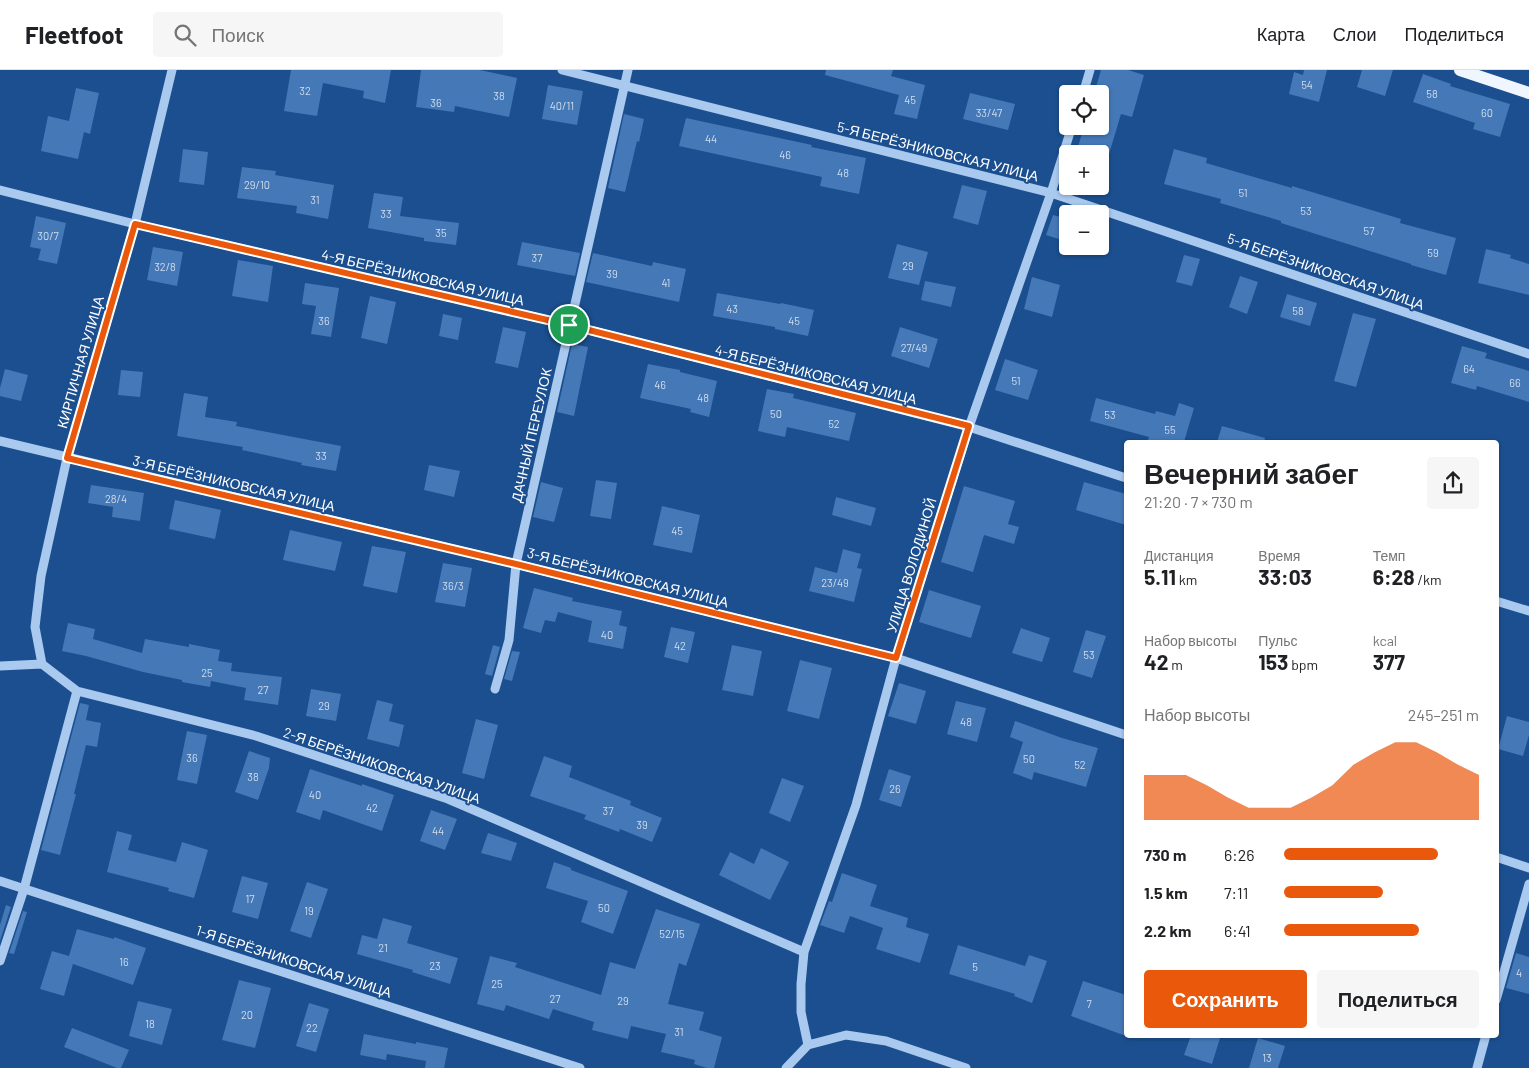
<!DOCTYPE html>
<html lang="ru">
<meta charset="utf-8">
<style>
body{margin:0;font-family:Barlow,sans-serif;background:#f6f6f6;color:#202124;height:100vh;display:flex;flex-direction:column;font-size:19px;white-space:nowrap}
*{box-sizing:border-box;margin:0}
p{font-size:16px;color:#757577}
.icon{flex:none;width:28px;height:28px;fill:none;stroke:currentColor;stroke-width:2;stroke-linecap:round;stroke-linejoin:round}
.map{position:relative;flex:1;overflow:hidden}
.sheet{position:absolute;left:1124px;top:370px;width:375px;height:598px;display:flex;flex-direction:column;background:#fff;border-radius:5px;box-shadow:0 1px 4px #0004}
.sheet>*{flex:none}
.buttons{position:absolute;left:1059px;top:15px;display:grid;gap:10px}
.buttons a{display:grid;place-items:center;width:50px;height:50px;border-radius:5px;background:#fff;box-shadow:0 1px 4px #0004;font-size:25px}
.pin{position:absolute;display:grid;place-items:center;width:42px;height:42px;color:#fff;margin:-21px;border:2px solid #fff;border-radius:50%;box-shadow:0 1px 5px #0007}
.round{display:grid;place-items:center;flex:none;width:52px;height:52px;border-radius:5px;background:#f6f6f6}
.summary{display:flex;align-items:center;justify-content:space-between;height:85px;padding:0 20px}
h1{font-size:28px;font-weight:700;line-height:38px}
.figures{display:grid;grid-template-columns:repeat(3,1fr);gap:8px;height:85px;padding:5px 20px}
.figures div{display:grid;align-content:center}
.figures b{font-size:21px;font-weight:700}
.figures small{font-size:14px;font-weight:400}
.figures p{font-size:14px}
.chart{height:140px;padding:10px 20px}
.chart p{display:flex;justify-content:space-between}
.chart svg{width:100%;height:90px;margin-top:5px;fill:#ea580c;opacity:.7}
.action{display:flex;gap:10px;margin-top:auto;padding:10px 20px}
.action a{flex:1;height:58px;border-radius:5px;background:#ea580c;color:#fff;font-size:20px;font-weight:700;line-height:58px;text-align:center}
.action a+a{background:#f6f6f6;color:#202124}
ul{padding:0 20px;list-style:none;font-size:16px}
li{display:grid;grid-template-columns:80px 60px 1fr;align-items:center;height:38px}
li i{height:12px;border-radius:6px;background:#ea580c}
header{display:flex;align-items:center;gap:30px;box-sizing:border-box;height:70px;padding:0 25px;background:#fff;border-bottom:1px solid #e0e0e0}
header strong{font-size:24px}
nav{display:flex;gap:28px;margin-inline-start:auto;font-size:18px}
.search{width:350px;height:45px;background:#f6f6f6;display:flex;align-items:center;gap:12px;box-sizing:border-box;padding:0 18px;border-radius:5px;color:#757577;font-size:19px}
.map>svg:first-child{display:block}
</style>
<header>
<strong>Fleetfoot</strong>
<div class="search"><svg class="icon" aria-label="search" viewBox="0 0 24 24"><circle cx="10" cy="10" r="6"/><path d="M15 15l6 6"/></svg>Поиск</div>
<nav><a>Карта</a><a>Слои</a><a>Поделиться</a></nav>
</header>
<div class="map">
<svg width="1529" height="998" viewBox="0 0 1529 998">
<rect width="100%" height="100%" fill="#1b4f8f"/>
<path fill="#4478b7" d="M291,0H391L385,33L363,28L364,21L323,13L317,46L284,41Z
M421,0H480L517,8L509,47L455,36L454,42L416,37Z
M826,0H893L891,6L925,15L917,49L894,44L899,25L825,5Z
M1101,0H1128L1144,5L1132,47L1121,44L1104,101L1100,100V84H1076L1084,56H1100V24H1094Z
M1304,0H1327L1319,32L1289,24L1294,2L1303,5Z
M1362,0H1393L1385,26L1357,17Z
M1423,4L1451,14L1450,16L1510,34L1500,67L1473,59L1475,53L1413,32Z
M548,15L583,21L577,55L542,49Z
M76,18L99,23L90,64L84,62L78,89L41,81L48,46L69,51Z
M970,23L1015,34L1008,60L963,49Z
M624,44L644,49L639,72L637,71L625,122L608,118Z
M686,48L812,75L811,77L866,88L859,124L820,116L822,107L679,76Z
M183,79L208,82L204,115L179,112Z
M1174,79L1207,88L1206,93L1292,118V116L1401,149L1400,153L1456,168L1446,205L1411,195V194L1281,153V151L1220,133L1221,129L1164,114Z
M242,97L276,101L275,105L334,115L328,149L296,143L297,136L237,128Z
M962,115L987,121L978,155L953,148Z
M374,123L403,127L400,146L459,153L456,175L424,171V168L368,158Z
M1053,145L1068,149V172L1046,165Z
M36,146L66,153L57,194L38,190L41,179L30,177Z
M522,172L580,183L575,206L517,195Z
M897,174L928,182L919,215L888,208Z
M153,177L183,182L177,216L147,210Z
M1486,179L1511,185L1510,188L1529,194V225L1478,213Z
M593,183L652,196L653,192L686,199L679,232L586,212Z
M1184,185L1200,189L1192,216L1176,212Z
M238,190L273,196L268,232L232,226Z
M1240,206L1258,212L1247,244L1229,237Z
M1032,207L1060,215L1052,247L1024,239Z
M925,211L956,217L951,237L921,230Z
M305,213L339,218L331,267L311,264L316,236L302,234Z
M717,223L780,234L781,233L814,240L808,266L775,259V257L713,246Z
M1287,224L1317,233L1310,256L1280,247Z
M370,226L396,232L387,274L361,268Z
M1353,243L1376,249L1356,317L1334,311Z
M443,244L462,248L458,270L439,266Z
M503,257L526,262L518,298L495,293Z
M900,257L938,269L929,298L891,286Z
M572,274L588,277L574,346L557,342Z
M1462,276L1487,283L1485,288L1529,301V332L1477,316L1476,320L1451,313Z
M1005,289L1038,300L1028,330L995,320Z
M648,294L680,300V302L717,311L709,347L690,342L691,339L640,328Z
M5,299L28,305L21,331L0,326V318Z
M121,300L143,302L140,327L118,325Z
M767,319L794,324L793,328L856,343L849,371L787,357L785,367L758,361Z
M184,323L208,327L205,347L237,352L236,356L341,376L336,401L301,395L302,393L242,380L243,377L177,366Z
M1096,328L1155,344L1156,341L1175,346L1179,333L1194,338L1184,372H1147L1149,367L1090,351Z
M1222,356L1265,368L1264,372H1217Z
M429,395L460,401L454,427L424,420Z
M596,410L617,413L611,449L590,446Z
M541,412L563,418L554,452L533,447Z
M1084,412L1126,424V455L1076,440Z
M91,415L144,423L140,451L112,447L113,437L88,433Z
M964,416L1015,431L1008,454L1019,457L1014,474L984,465L973,502L941,492Z
M836,427L876,438L871,456L832,445Z
M175,430L221,440L215,469L169,459Z
M662,436L700,445L692,483L653,475Z
M290,460L342,472L335,501L283,490Z
M372,476L406,482L397,523L363,516Z
M843,479L861,484L857,498L862,499L854,532L809,521L815,497L837,503Z
M443,493L472,498L465,537L435,532Z
M534,518L573,528L572,531L622,541L619,555L627,557L623,579L588,572L592,551L558,542L555,552L545,550L541,563L523,558Z
M929,520L981,536L971,568L919,552Z
M68,553L95,559L93,569L142,583L145,569L189,577V574L220,580L218,591L232,593L231,601L282,607L278,635L244,630L246,618L211,611L210,617L182,612V610L143,602L86,586L62,581Z
M671,557L695,562L688,593L664,587Z
M1021,558L1050,568L1042,592L1012,583Z
M1086,560L1106,566L1092,608L1073,602Z
M493,575L500,577L492,606L485,604Z
M732,575L762,581L753,626L722,620Z
M512,581L520,582L512,611L504,609Z
M800,590L832,598L819,649L787,641Z
M899,613L926,621L916,654L888,646Z
M311,619L341,624L336,651L306,646Z
M377,630L393,634L389,651L404,655L399,677L367,669Z
M956,631L986,638L977,672L947,664Z
M80,633L89,635L86,650L101,653L97,677L86,675L74,724H76L60,785L41,780Z
M1507,646L1529,652V665L1523,686L1498,679Z
M476,649L498,655L484,709L462,703Z
M1015,651L1062,668L1098,678L1086,717L1034,702L1032,710L1013,703L1023,672L1010,667Z
M187,661L207,665L197,714L177,710Z
M249,681L270,688L269,698L258,730L235,722Z
M544,686L572,696L569,707L631,731L630,735L662,748L652,772L620,759L619,762L584,749L586,745L530,726Z
M310,699L362,716V714L394,725L382,761L323,740L320,750L296,742Z
M889,699L911,706L901,737L879,730Z
M782,708L804,716L790,752L769,743Z
M431,740L457,749L445,780L420,771Z
M117,761L132,765L128,780L176,792L182,772L208,780L194,828L168,821L169,818L107,802Z
M488,763L517,773L511,791L481,783Z
M761,778L789,792L770,830L719,805L730,782L754,794Z
M554,792L571,798V800L628,821L613,864L581,852L588,831L546,818Z
M842,803L877,815L870,836L908,848L906,857L929,864L920,893L876,879L883,858L850,846L844,863L820,855L829,831L832,832Z
M242,806L268,813L258,849L232,842Z
M307,812L328,819L311,868L290,861Z
M6,835L11,837L0,871V855Z
M656,839L700,854L686,896L679,893L668,934L704,942L699,960L722,967L714,998H707L694,994L695,990L661,982L666,964L631,956L628,969L592,960L594,952L553,939L549,949L506,935L504,941L477,934L490,886L517,893L515,897L601,925L610,892L635,899Z
M23,841L27,842L14,884L9,883Z
M383,848L412,856L407,873L458,888L450,914L412,902L413,900L357,884L362,865L377,869Z
M77,859L114,869V867L146,878L133,915L73,894L64,926L40,919L52,881L69,886Z
M958,875L1025,896L1029,885L1047,891L1032,933L1014,926L1015,924L949,904Z
M1516,883L1529,887V924L1506,918Z
M239,910L271,918L255,978L222,970Z
M1083,911L1126,925V966L1071,946Z
M138,931L172,939L162,975L129,966Z
M309,933L329,939L316,982L296,976Z
M72,958L129,980L121,998H117L64,977Z
M364,964L416,974V972L448,978L444,998H425L426,991L387,984L386,990L360,985Z
M1191,965H1221L1212,994L1184,985Z
M1258,968L1285,976L1278,998H1249Z"/>
<g fill="none" stroke-linecap="round" stroke-linejoin="round">
<path stroke="#a9c9ee" stroke-width="9" d="M562,0L1051,123L1529,284
M1083,24L1090,0
M0,120L135,154L569,255L969,357L1126,408
M0,371L516,494L896,588L1126,665
M1496,531L1529,541
M42,594L35,557L41,506L67,388L135,154L172,0
M0,596L42,594L77,621L256,666L448,729L804,882
M495,619L509,570L516,494L628,0
M1496,787L1529,798
M0,811L580,998
M0,891L24,819L77,621
M1496,930L1529,814
M808,975L801,942V914L804,882L856,735L896,588L969,357L1051,123L1072,56
M808,975L846,965L886,971L966,998
M786,998L808,975
M1477,998L1486,965"/>
<path stroke="#f0f6ff" stroke-width="12" d="M1460,0L1529,23"/>
</g>
<g fill="none" stroke-linecap="round" stroke-linejoin="round">
<defs>
<path id="route" d="M135,154L569,255L969,356L896,588L516,494L67,388Z"/>
</defs>
<use href="#route" stroke="#fff" stroke-width="10"/>
<use href="#route" stroke="#ea580c" stroke-width="6"/>
</g>
<g text-anchor="middle" dominant-baseline="central" stroke-width="4" stroke-linejoin="round" paint-order="stroke">
<g font-size="11" fill="#d0dded">
<text x="1307" y="14">54</text>
<text x="305" y="20">32</text>
<text x="1432" y="23">58</text>
<text x="499" y="25">38</text>
<text x="910" y="29">45</text>
<text x="436" y="32">36</text>
<text x="562" y="35">40/11</text>
<text x="989" y="42">33/47</text>
<text x="1487" y="42">60</text>
<text x="711" y="68">44</text>
<text x="785" y="84">46</text>
<text x="843" y="102">48</text>
<text x="257" y="114">29/10</text>
<text x="1243" y="122">51</text>
<text x="315" y="129">31</text>
<text x="1306" y="140">53</text>
<text x="386" y="143">33</text>
<text x="1369" y="160">57</text>
<text x="441" y="162">35</text>
<text x="48" y="165">30/7</text>
<text x="1433" y="182">59</text>
<text x="537" y="187">37</text>
<text x="908" y="195">29</text>
<text x="165" y="196">32/8</text>
<text x="612" y="203">39</text>
<text x="666" y="212">41</text>
<text x="732" y="238">43</text>
<text x="1298" y="240">58</text>
<text x="324" y="250">36</text>
<text x="794" y="250">45</text>
<text x="914" y="277">27/49</text>
<text x="1469" y="298">64</text>
<text x="1016" y="310">51</text>
<text x="1515" y="312">66</text>
<text x="660" y="314">46</text>
<text x="703" y="327">48</text>
<text x="776" y="343">50</text>
<text x="1110" y="344">53</text>
<text x="834" y="353">52</text>
<text x="1170" y="359">55</text>
<text x="321" y="385">33</text>
<text x="116" y="428">28/4</text>
<text x="677" y="460">45</text>
<text x="835" y="512">23/49</text>
<text x="453" y="515">36/3</text>
<text x="607" y="564">40</text>
<text x="680" y="575">42</text>
<text x="1089" y="584">53</text>
<text x="207" y="602">25</text>
<text x="263" y="619">27</text>
<text x="324" y="635">29</text>
<text x="966" y="651">48</text>
<text x="192" y="687">36</text>
<text x="1029" y="688">50</text>
<text x="1080" y="694">52</text>
<text x="253" y="706">38</text>
<text x="895" y="718">26</text>
<text x="315" y="724">40</text>
<text x="372" y="737">42</text>
<text x="608" y="740">37</text>
<text x="642" y="754">39</text>
<text x="438" y="760">44</text>
<text x="250" y="828">17</text>
<text x="604" y="837">50</text>
<text x="309" y="840">19</text>
<text x="672" y="863">52/15</text>
<text x="383" y="877">21</text>
<text x="124" y="891">16</text>
<text x="435" y="895">23</text>
<text x="975" y="896">5</text>
<text x="1519" y="902">4</text>
<text x="497" y="913">25</text>
<text x="555" y="928">27</text>
<text x="623" y="930">29</text>
<text x="1089" y="933">7</text>
<text x="247" y="944">20</text>
<text x="150" y="953">18</text>
<text x="312" y="957">22</text>
<text x="679" y="961">31</text>
<text x="1267" y="987">13</text>
</g>
<g font-size="14" fill="#fff" stroke="#1b4f8f">
<text transform="translate(938 81) rotate(14)">5-Я БЕРЁЗНИКОВСКАЯ УЛИЦА</text>
<text transform="translate(1326 201) rotate(19)">5-Я БЕРЁЗНИКОВСКАЯ УЛИЦА</text>
<text transform="translate(423 207) rotate(13)">4-Я БЕРЁЗНИКОВСКАЯ УЛИЦА</text>
<text transform="translate(80 292) rotate(-74)">КИРПИЧНАЯ УЛИЦА</text>
<text transform="translate(816 304) rotate(14)">4-Я БЕРЁЗНИКОВСКАЯ УЛИЦА</text>
<text transform="translate(531 365) rotate(-77)">ДАЧНЫЙ ПЕРЕУЛОК</text>
<text transform="translate(234 413) rotate(13)">3-Я БЕРЁЗНИКОВСКАЯ УЛИЦА</text>
<text transform="translate(911 495) rotate(-73)">УЛИЦА ВОЛОДИНОЙ</text>
<text transform="translate(628 507) rotate(14)">3-Я БЕРЁЗНИКОВСКАЯ УЛИЦА</text>
<text transform="translate(382 695) rotate(19)">2-Я БЕРЁЗНИКОВСКАЯ УЛИЦА</text>
<text transform="translate(294 891) rotate(18)">1-Я БЕРЁЗНИКОВСКАЯ УЛИЦА</text>
</g>
</g>
</svg>
<div class="buttons">
<a><svg class="icon" aria-label="locate" viewBox="0 0 24 24"><circle cx="12" cy="12" r="6"/><path d="M12 2v4M12 18v4M2 12h4M18 12h4"/></svg></a>
<a>+</a>
<a>−</a>
</div>
<div class="pin" style="left:569px;top:255px;background:#1e9e55"><svg class="icon" aria-label="arrive" viewBox="0 0 24 24"><path d="M6 21V4h12l-3 4 3 4H6"/></svg></div>
<section class="sheet">
<div class="summary"><div><h1>Вечерний забег</h1><p>21:20 · 7 × 730 m</p></div><a class="round"><svg class="icon" aria-label="share" viewBox="0 0 24 24"><path d="M12 15V3M7 8l5-5 5 5M5 13v7h14v-7"/></svg></a></div>
<div class="figures">
<div><p>Дистанция</p><b>5.11<small> km</small></b></div>
<div><p>Время</p><b>33:03</b></div>
<div><p>Темп</p><b>6:28<small> /km</small></b></div>
</div>
<div class="figures">
<div><p>Набор высоты</p><b>42<small> m</small></b></div>
<div><p>Пульс</p><b>153<small> bpm</small></b></div>
<div><p>kcal</p><b>377</b></div>
</div>
<div class="chart"><p><span>Набор высоты</span>245–251 m</p>
<svg viewBox="0 0 160 44" preserveAspectRatio="none"><path d="M0 44V22L10 22L20 22L30 27L40 33L50 38L60 38L70 38L80 33L90 27L100 17L110 11L120 6L130 6L140 11L150 17L160 22V44z"/></svg>
</div>
<ul>
<li><b>730 m</b>6:26<i style="width:79%"></i></li>
<li><b>1.5 km</b>7:11<i style="width:51%"></i></li>
<li><b>2.2 km</b>6:41<i style="width:69%"></i></li>
</ul>
<div class="action"><a>Сохранить</a><a>Поделиться</a></div>
</section>
</div>
